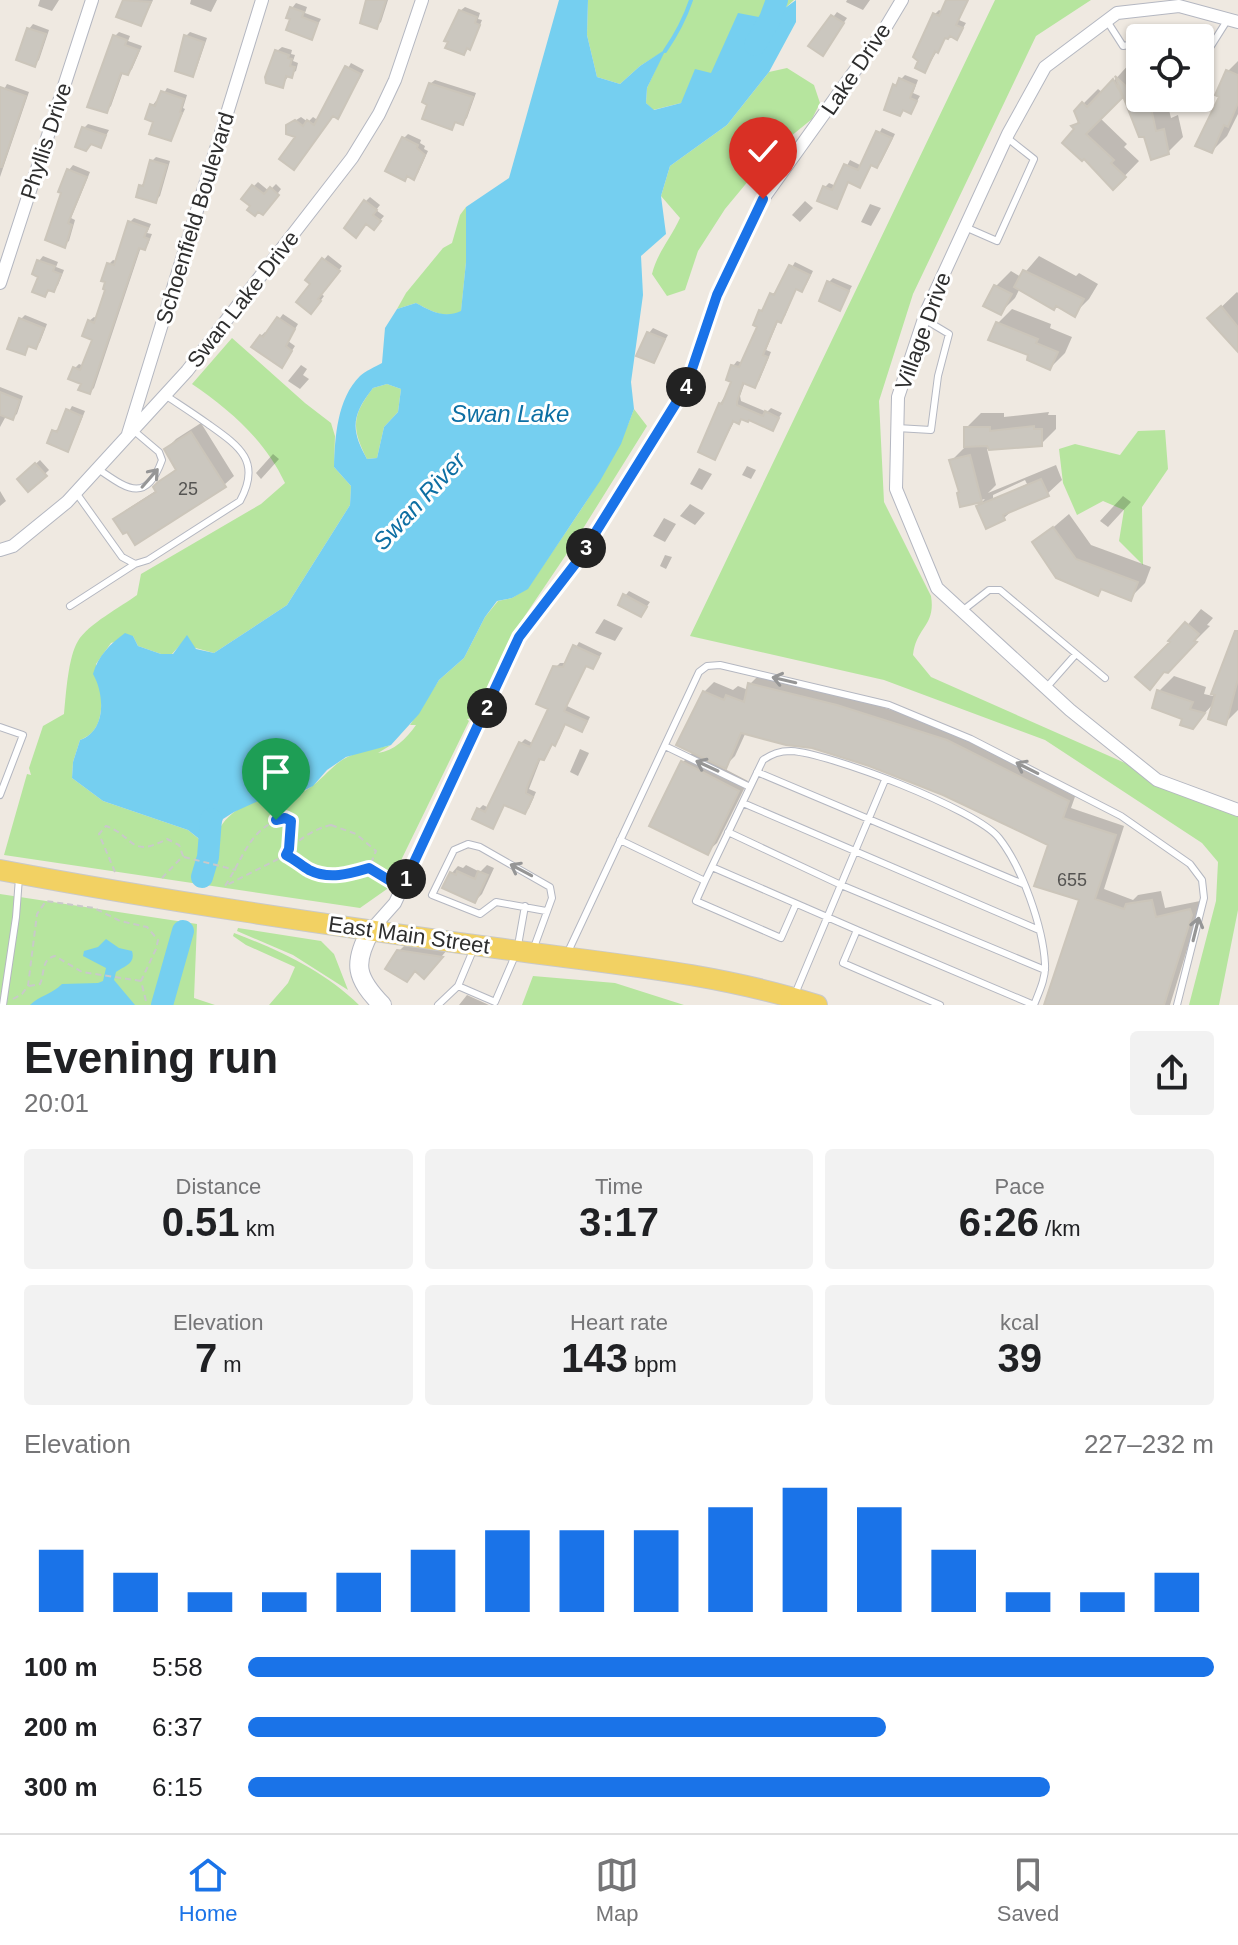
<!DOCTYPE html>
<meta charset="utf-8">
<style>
body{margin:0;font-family:Arial,sans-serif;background:#f2f2f2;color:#202124;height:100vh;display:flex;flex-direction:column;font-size:30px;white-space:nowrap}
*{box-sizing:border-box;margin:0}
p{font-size:26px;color:#757577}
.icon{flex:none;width:44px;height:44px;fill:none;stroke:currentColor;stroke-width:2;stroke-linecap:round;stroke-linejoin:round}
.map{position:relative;height:1005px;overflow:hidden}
.sheet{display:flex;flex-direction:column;background:#fff;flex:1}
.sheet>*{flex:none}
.controls{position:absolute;left:1126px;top:24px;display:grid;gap:16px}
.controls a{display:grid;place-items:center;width:88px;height:88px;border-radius:8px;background:#fff;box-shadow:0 2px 6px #0004;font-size:40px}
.pin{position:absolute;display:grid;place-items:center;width:68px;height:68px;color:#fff;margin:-82px -34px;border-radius:50% 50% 50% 0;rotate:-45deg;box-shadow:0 0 8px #0007}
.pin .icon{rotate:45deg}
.km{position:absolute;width:40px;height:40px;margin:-20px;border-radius:50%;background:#222;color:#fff;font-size:22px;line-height:40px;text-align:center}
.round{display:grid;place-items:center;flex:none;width:84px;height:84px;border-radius:8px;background:#f2f2f2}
.head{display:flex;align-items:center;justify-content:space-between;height:136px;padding:0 24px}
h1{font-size:44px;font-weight:800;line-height:60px}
.figures{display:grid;grid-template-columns:repeat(3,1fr);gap:12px;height:136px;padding:8px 24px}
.figures div{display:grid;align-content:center;border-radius:8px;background:#f2f2f2;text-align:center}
.figures b{font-size:40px;font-weight:800}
.figures small{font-size:22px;font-weight:400}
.figures p{font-size:22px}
.chart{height:224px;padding:16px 24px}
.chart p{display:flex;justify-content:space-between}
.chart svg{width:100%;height:144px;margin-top:8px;stroke:#1a73e8;stroke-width:6}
ul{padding:0 24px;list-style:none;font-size:26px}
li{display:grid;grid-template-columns:128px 96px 1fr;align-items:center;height:60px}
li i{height:20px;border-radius:10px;background:#1a73e8}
.tabs{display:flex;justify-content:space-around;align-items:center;height:112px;border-top:2px solid #e0e0e0;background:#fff;font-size:22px;color:#757577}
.tabs a{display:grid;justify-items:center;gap:4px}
.tabs .current{color:#1a73e8}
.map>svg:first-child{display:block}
</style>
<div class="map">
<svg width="1238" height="1005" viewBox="0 0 1238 1005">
<rect width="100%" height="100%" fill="#efe9e1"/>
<path fill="#b6e59e" d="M588,0H794L681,103L653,110L646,103L647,88L664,51L640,66L620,84L597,77L587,35Z
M995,0H1091L1036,36L913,294L879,401L884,502L931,596C936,626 916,627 913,655L931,677L1238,813V910L1219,1005H1189L1216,901L1218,862L1202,843L1045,740L884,680L690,636Z
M787,68L814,85L820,103L812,119L774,150L725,209L698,251L685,290L667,296L652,274C657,253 671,238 680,218L661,196L670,166L727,125L769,72Z
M466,207V262L461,312C444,319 431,311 416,303L397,309L406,293L443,248L452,243L460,215Z
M232,338L305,403L331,423L335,436L334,467L351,486L350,505L287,605L214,653L181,644L172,654H161L138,646L133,636L111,643L96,664C101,689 110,730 80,740L73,762L72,778L103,801L188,830L205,844L203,848L215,846C216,819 242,804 266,796C275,793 287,796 297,794C315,789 327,770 342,760C356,751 375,749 391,745L378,753C394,751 406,739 416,725H410L439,680L464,658L485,617L498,601L512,598L528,588C566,530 610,475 634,409L647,426L574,543L520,623L473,718L467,719L469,721L387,889L360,908L4,855L27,774L31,775L29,768L43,726L64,714C66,695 68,657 78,641C88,624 121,607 137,595L141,574L261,504L285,483C265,440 230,410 192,384Z
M387,384L401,389L398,412L384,427L377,458L367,459C351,428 352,415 373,388Z
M1165,430L1168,469L1142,507L1143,565L1119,541L1124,510L1103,501L1077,515L1063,483L1059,449L1075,444L1120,455L1138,431Z
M0,894L197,924L194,998L215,1005H0Z
M238,928L321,941L334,954L348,990L293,955L237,931Z
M234,933C279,950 324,971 359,1005H269L288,983L295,967L246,945L233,936Z
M533,976L615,983L684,1005H522Z"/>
<path fill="#75cff0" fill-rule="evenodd" d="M559,0H588L587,35L597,77L620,84L640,66L666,49L647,88L646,103L654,110L681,103L695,69L711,73L738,13L770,19L796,0V22L769,72L727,125L670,166L661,196L666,234L641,256L643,295L631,382L634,409L621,444L600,481L528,589L512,598L497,601L485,617L464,658L439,680L419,714L391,745L346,757L327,770L313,786L297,794L267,797L234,812L223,819L215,841L208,846L188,830L103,801L72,778L73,762L80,740C106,731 105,695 93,674C98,656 110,644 125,633L133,636L138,646L161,654H173L187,635L196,649L214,653L287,605L350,505L351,486L334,467C335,437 337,399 360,376C365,371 375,367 382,363L385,328L397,309L416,303C431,311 444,319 461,311L466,262V207L509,178ZM387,384L401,389L398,412L384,427L377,458L367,459C350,429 352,415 373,388Z
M106,939L119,948L132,951C136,964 124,966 116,972L114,980L135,1005H30C39,996 52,994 62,984L98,983L103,981L106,968L83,956L84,951L98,947Z"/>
<path fill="#0003" fill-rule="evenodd" d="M40,0H59L52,11L38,6Z
M125,0H153L141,24L119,16Z
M191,0H217L211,12L190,4Z
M368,0H388L381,22L376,27Z
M847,0H870L863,10L846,2Z
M949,0H968L959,20L966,23L957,38L950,34L946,36L925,71L935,14L939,10L943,12Z
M296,3L307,7L305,13L321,19L311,37L292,18V8Z
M465,7L480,13L478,19L482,20L473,43L464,53L460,11Z
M837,12L847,18L823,53L811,46Z
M33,24L49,30L39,60L35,64L29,29Z
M119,32L130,36L128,41L142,46L132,69L128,73L123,72L111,106L106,111L115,36Z
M190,32L207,38L196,70L192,75L186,36Z
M282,47L292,50L291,54L295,55L293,61L298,63L296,71L289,75L282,86L277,51Z
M1238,61V114L1227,136L1212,151L1228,71Z
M1131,62L1140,71V98H1166L1171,118L1178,115L1183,137L1168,152L1145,135L1124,93L1100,118L1127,144L1124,147L1139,161L1113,188L1074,126L1080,120L1076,111L1098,89L1103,93Z
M351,63L364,70L341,112L333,114L298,136L293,122L301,117L308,122L313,117L319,121Z
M905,75L918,80L913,93L920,96L911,111L905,109L900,114L895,85Z
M435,80L476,93L467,118L462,123L457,121L452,127L430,84Z
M7,84L29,92L0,177V97Z
M167,88L187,95L183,108L185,109L170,139L156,121L152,106L156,101L159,102Z
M88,124L109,130L101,145L92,142L84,128Z
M882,128L895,134L881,162L877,166L872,164L860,186L849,181L836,207L825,187L829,183L836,186L850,160L862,166Z
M408,134L421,140L420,143L425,146L424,149L428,151L418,173L414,178L408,175L404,179V138Z
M156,157L170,161L160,196L155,201L141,186L146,181L152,161Z
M73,165L90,172L71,218L75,220L69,241L64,245L69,170Z
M258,182L269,191L276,184L281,189L267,208L254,186Z
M370,197L380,205L376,210L384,216L378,223L367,222L366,201Z
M805,201L813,208L800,222L792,215Z
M870,204L881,208L871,226L861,222Z
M134,218L151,224L147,233L152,234L148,244L144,248L141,247L94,388L90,392L75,368L79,364L84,366L94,339L89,321L94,317L98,319L108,288L109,264L113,260L117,261L130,222Z
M328,255L342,266L321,294L324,296L316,307L313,284L307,280Z
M43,256L58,262L56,267L64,270L58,285L53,290L50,289L45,295L39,261Z
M1039,256L1076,276L1079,273L1098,284L1089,299L1074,314L1020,288L1015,298L1000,313L996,286L1011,271L1021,277Z
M795,262L813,271L806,285L802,289L797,287L785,316L779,319L766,350L771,352L759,381L754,385L745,382L740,396L741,401L767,412L771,408L782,413L772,428L743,417L739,422L735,420L715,457L720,404L734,381L733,366L737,361L743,363L759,326L761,311L772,294L778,291Z
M833,278L852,286L840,308L829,282Z
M1237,292L1238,293V349L1210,318Z
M1012,309L1051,324L1050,328L1072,337L1065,353L1050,368L997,324Z
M283,314L298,324L288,341L295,346L282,366L261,336L265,332L268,334Z
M25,315L47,324L40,342L36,347L30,345L24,353L21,319Z
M653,328L668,335L653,361L649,333Z
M301,365L307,369L303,375L309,379L300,389L288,381Z
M0,387L23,396L17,414L12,418L6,416L0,427Z
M72,406L85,411L71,445L67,449L54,431L60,428Z
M1049,412L1048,415H1056V429L1041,444L987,449L996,485L988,493L1056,465L1062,480L1047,494L1015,508L1004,518L978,506L985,499L961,505V491L951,461L966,446V428L981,413H1004V417ZM1025,480L1027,484L993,500V495Z
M201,423L234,476L224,485L127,529L116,519L126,510L157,490L159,483L177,468L166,449L176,439Z
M273,454L279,459L261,479L256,473Z
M40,460L49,470L29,489L19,479Z
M747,466L756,470L751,479L742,475Z
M699,468L712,474L702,490L690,484Z
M0,491L6,501L0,506Z
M1123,496L1131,502L1108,527L1100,521Z
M690,504L705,513L695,525L680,516Z
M1069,514L1091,545L1151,567L1145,583L1130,598L1103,588L1098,594L1035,543Z
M664,518L676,524L665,542L653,536Z
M665,555L672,557L666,569L660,566Z
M629,591L650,602L641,615L625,596Z
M1201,609L1213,618L1207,625L1210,626L1149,687L1174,641Z
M604,619L623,628L615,641L595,633Z
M1238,640V710L1226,722L1214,703L1192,727L1159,691L1174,676L1206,687L1204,694L1213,696L1229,651Z
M579,642L602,653L593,667L587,664L567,706L590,717L586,725L582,730L566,723L559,739L553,743L548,753L541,758L529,789L536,792L529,808L525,812L505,803L492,827L478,810L483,805L489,808L521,743L525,739L534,744L551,708L555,668L560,663H567Z
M760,674L847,696L958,731L1077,791L1071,808L1124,826L1104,889L1133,900L1138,895L1161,891L1165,908L1200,901L1201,904L1170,1005H1046L1081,899L1051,844L943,793L839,754L746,732L735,756L723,768L748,781L717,843L707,852L652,825L683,762L694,751L704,692L714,682L733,690L738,686L748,690L750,684Z
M580,749L589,753L578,776L570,772Z
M466,865L480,872L487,865L494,868L482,894L475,901L451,874L458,866L463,868Z
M406,944L447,950L431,969H416L399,951Z
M467,995L489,1005H459Z"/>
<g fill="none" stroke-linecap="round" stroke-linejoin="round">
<path stroke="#75cff0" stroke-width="4" d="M665,51C676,35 685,18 691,0"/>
<path stroke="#75cff0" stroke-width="22" d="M755,45L770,19L777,0
M202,877L208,857L211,819
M162,1005L183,931"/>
</g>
<path fill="#cbc7bf" stroke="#cbc5ba" stroke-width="2" d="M123,0L151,2L141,26L116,17Z
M366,0H386L377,29L360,23Z
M946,0H968L956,25L963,28L957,40L950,36L948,39L945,38L938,53L935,51L925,73L915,68L918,61L913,57L933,13L939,16Z
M290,7L304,12L302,17L318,23L312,40L286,30L290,19L286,18Z
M459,10L477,17L475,23L480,25L470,50L467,48L464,55L445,48L448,42L444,41Z
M831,15L844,23L823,56L808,46Z
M27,28L46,34L35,67L16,60Z
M113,35L127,40L125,45L139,50L128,75L121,73L107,113L87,107Z
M184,35L204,42L193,77L175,71Z
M275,50L289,55L288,58L292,59L290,66L295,67L292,78L286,76L283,88L266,83L265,77Z
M345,66L361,74L338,119L333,116L294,170L279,159L295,137L286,134V125L295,120L303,126L307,120L314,125Z
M1226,70L1238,75V103L1228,127L1224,125L1212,153L1195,146L1219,97L1215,95Z
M1115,76L1129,89L1140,86V98H1149L1156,131L1164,129L1169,154L1151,160L1144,137H1139Z
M899,78L915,85L910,98L917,101L911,114L903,110L900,116L884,110L893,84L896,86Z
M1113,79L1123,97L1086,134L1114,160L1111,163L1126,177L1113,190L1084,159L1082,161L1062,143L1074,129L1071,126L1079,123L1074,111L1082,102L1087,107Z
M429,83L473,97L463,125L455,122L452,130L422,119L427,105L422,102Z
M0,87L26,96L2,167H0Z
M161,91L184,99L180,112L182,113L171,141L149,134L153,122L145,119L150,104L155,106Z
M82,127L106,135L101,148L91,144L86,151L75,147Z
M876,131L892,138L877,168L871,165L860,188L848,182L837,209L817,201L823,186L832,190L844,164L858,170Z
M402,137L418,145L417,148L425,155L414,180L407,176L405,181L385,171Z
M150,160L167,165L156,203L136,197L139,185L143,186Z
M67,169L87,177L68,223L72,225L65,248L45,240L61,193L58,192Z
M252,185L264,194L270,187L279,195L263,215L258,212L255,216L247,210L250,206L241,199Z
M364,200L377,210L373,215L381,221L374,230L366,224L356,238L344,228Z
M128,221L148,228L144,237L149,239L145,250L139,248L90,394L78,390L81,384L68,379L73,367L80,370L92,340L82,336L88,320L94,323L105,290L103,289L105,282L101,281L107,263L114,265Z
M322,258L340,271L318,299L321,301L311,314L296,302L310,284L305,280Z
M37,260L55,266L53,271L61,274L54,292L48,290L45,297L32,292L38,277L32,274Z
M789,265L810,275L802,292L796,289L781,323L777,321L763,355L768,357L755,388L743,383L737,402V405L763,416L765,411L779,418L773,431L749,420L748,422L741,419L739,424L733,421L715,460L698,452L719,403L722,404L731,382L726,380L731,365L739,367L757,327L753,325L759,310L762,311L770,293L774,295Z
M1023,270L1084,299L1075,317L1056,306L1054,310L1014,287Z
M827,281L849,291L840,311L819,301Z
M994,285L1012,294L1001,315L983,306Z
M1221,306L1238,327V352L1207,318Z
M277,317L295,329L286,346L292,351L282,368L251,347L260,335L263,337Z
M19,318L44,328L36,349L28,346L25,355L7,349Z
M996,322L1038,339L1036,343L1058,352L1050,370L1027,360L1028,355L988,340Z
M647,332L665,339L654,363L636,356Z
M0,392L20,400L13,420L0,415Z
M66,409L82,416L68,452L47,443L52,430L57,432Z
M1034,426V429H1042V446L989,450L987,446L964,447V427H990V431Z
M191,432L226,487L135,545L127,532L123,534L113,519L156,492L153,487L158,482L176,470L164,449Z
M970,455L982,502L960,507L957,493L959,492L949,460Z
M35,463L47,476L28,492L17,479Z
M1041,479L1049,496L1003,515L1005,520L986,529L976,506Z
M1053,527L1076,559L1138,582L1131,601L1101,589L1098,596L1056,578L1032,542Z
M623,594L647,607L641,617L618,605Z
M1185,622L1199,634L1194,641L1197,642L1168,673L1164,672L1150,690L1135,677L1170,642L1168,641Z
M1235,631H1238V679L1226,725L1208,719L1215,695L1211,694Z
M573,645L599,657L593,669L586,666L564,711L587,721L582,732L565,724L555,746L552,744L544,760L539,759L527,787L526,793L533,797L525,814L504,805L493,829L472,819L477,808L485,812L519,742L530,747L548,709L536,704L553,666L563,667Z
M748,683L837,705L947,740L1069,801L1063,818L1116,835L1095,899L1124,909L1126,904L1152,900L1156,917L1190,909L1192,915L1164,1005H1044L1079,900L1034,886L1048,845L943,795L869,766L812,748L786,745L741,733L726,769L676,745L703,691L724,700L726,695L744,702Z
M1157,690L1193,702L1190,709L1205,713L1193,729L1180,725L1182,719L1152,708Z
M681,761L739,791L708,855L649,826Z
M457,871L475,879L478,871L488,875L475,903L442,888L450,872L456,875Z
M397,950L443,957L424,979L415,971L407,982L385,969Z"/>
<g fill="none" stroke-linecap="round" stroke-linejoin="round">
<defs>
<path id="lane" d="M1107,21L1123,46L1140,43
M1200,43L1211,46L1228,19
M965,227L997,241L1034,159L1006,137
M897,428L931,430L938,376L949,334L924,319
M98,469C126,488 146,505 162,460L159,452L133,430
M77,494L122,557L135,564L148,560L240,501C262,461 239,446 208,424C194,414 180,405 165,395
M70,606L135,564
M962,611L989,590H1000L1105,678
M1046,688L1076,654
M0,727L23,735L0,795
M665,746L750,787
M757,772L1023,884
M743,803L1039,930
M728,832L841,885L1045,970
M620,840L705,881L763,760C772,754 779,751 791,751C829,753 976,809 999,838C1022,867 1043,927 1045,964C1046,978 1039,992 1034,1005
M712,867L857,930L843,963L940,1005
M705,881L696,901L781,938L796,904
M857,930L1034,1005
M474,948L458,986L495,1002L517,951L525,906
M533,950L552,898L550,887L480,847L468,844L454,850L432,895L480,914L496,902L546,911
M567,954L699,672L707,666L720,665L889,705L971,739L1121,816L1190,864L1202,880L1204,898L1177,1005
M795,994L885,780
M3,1005L16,917L19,878
M438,1005L458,986"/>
<path id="street" d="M1238,22L1179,6L1117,13L1045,67L1008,134L927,310L898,397L896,489L937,588L1070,710L1157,780L1238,810
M0,283L92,0
M128,434L262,0
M0,550L13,546L67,502L187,371L352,158L379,114L395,80L422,0
M371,930L395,903L519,637L579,559L686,387L717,295L763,199L884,30L902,0"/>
<path id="secondary" d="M371,930C352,964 356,978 382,1005"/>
<path id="primary" d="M0,870C164,901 330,925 496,948C603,963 714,972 817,1005"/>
</defs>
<use href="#lane" stroke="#b4b7c1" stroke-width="8"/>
<use href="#street" stroke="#b4b7c1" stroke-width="14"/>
<use href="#secondary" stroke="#b4b7c1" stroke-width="20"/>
<use href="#primary" stroke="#c9c9c9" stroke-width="22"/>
<path stroke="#c9c9c9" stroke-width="2" stroke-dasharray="6 4" stroke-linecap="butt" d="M285,818L291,821L289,849L286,855L225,886C243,859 250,826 285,818Z
M331,825L356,834L376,851L369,868C349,874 328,881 307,869C300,865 294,859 286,855C294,841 316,828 331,825Z
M184,857L236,870
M370,869L391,883
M115,872L99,834L106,826C135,836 129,859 167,839L179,845L183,856L160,880
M29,986L40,984C45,973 41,959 55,956L82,972L141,981
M13,999L22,994L28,986L37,914L46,901L94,908L120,921L147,927L158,940L156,949L141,981L147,1005"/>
<use href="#lane" stroke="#fff" stroke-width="6"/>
<use href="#street" stroke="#fff" stroke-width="12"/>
<use href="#secondary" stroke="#fff" stroke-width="18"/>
<use href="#primary" stroke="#f2d163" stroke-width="20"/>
</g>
<defs><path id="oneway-shaft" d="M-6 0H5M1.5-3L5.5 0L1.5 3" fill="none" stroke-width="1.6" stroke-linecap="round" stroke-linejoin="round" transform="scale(2)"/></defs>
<g stroke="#969696">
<use href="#oneway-shaft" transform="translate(150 478) rotate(-49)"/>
<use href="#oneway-shaft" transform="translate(784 680) rotate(-167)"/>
<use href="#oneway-shaft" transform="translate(707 766) rotate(-155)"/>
<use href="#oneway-shaft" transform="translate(1027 768) rotate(-153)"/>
<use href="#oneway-shaft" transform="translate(521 870) rotate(-152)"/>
<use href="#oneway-shaft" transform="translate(1196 929) rotate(-76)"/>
</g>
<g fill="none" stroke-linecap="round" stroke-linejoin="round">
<defs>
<path id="route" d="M276,820L285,818L291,821L289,849L286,855C294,859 301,865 309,870C329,880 349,874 369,868L402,888L519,637L579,559L686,387L717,295L763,199"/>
</defs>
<use href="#route" stroke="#fff" stroke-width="16"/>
<use href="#route" stroke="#1a73e8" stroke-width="10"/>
</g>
<g text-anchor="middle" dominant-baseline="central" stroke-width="6" stroke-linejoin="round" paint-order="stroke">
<g font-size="18" fill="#555452">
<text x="188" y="489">25</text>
<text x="1072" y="880">655</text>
</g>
<g font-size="22" fill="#2e2e2e" stroke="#fff">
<text transform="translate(856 69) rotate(-56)">Lake Drive</text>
<text transform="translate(46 141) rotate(-72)">Phyllis Drive</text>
<text transform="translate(195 218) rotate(-73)">Schoenfield Boulevard</text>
<text transform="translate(243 299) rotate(-52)">Swan Lake Drive</text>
<text transform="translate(923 331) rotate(-70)">Village Drive</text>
<text transform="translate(409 935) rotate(8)">East Main Street</text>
</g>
<g font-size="24" font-style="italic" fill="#0d6fa3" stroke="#fff">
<text x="510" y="413">Swan Lake</text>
<text transform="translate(419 501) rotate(-47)">Swan River</text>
</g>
</g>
</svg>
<div class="controls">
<a><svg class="icon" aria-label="locate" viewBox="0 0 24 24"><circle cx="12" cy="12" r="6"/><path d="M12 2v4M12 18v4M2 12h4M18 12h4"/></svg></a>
</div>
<div class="pin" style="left:276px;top:820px;background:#1e9e55"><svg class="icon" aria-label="arrive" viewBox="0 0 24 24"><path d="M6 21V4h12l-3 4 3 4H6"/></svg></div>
<div class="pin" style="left:763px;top:199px;background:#d93025"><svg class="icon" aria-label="check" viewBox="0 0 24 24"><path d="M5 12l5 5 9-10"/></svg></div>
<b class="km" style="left:406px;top:879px">1</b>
<b class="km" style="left:487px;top:708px">2</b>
<b class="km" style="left:586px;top:548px">3</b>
<b class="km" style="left:686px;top:387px">4</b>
</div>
<section class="sheet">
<div class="head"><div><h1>Evening run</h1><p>20:01</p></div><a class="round"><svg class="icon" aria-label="share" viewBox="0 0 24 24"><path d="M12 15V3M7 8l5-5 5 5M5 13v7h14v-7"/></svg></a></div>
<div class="figures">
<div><p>Distance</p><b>0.51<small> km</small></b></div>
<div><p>Time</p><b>3:17</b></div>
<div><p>Pace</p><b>6:26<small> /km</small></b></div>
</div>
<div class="figures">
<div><p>Elevation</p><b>7<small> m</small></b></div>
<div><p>Heart rate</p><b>143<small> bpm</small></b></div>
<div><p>kcal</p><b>39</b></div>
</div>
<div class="chart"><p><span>Elevation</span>227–232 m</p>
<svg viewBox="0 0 160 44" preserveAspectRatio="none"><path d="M5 44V25M15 44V32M25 44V38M35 44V38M45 44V32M55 44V25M65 44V19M75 44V19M85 44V19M95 44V12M105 44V6M115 44V12M125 44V25M135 44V38M145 44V38M155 44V32"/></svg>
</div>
<ul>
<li><b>100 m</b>5:58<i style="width:100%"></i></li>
<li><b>200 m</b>6:37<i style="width:66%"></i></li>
<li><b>300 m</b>6:15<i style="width:83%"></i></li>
</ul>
</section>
<nav class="tabs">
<a class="current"><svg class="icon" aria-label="home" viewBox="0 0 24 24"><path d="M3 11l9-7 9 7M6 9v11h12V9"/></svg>Home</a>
<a><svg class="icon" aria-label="map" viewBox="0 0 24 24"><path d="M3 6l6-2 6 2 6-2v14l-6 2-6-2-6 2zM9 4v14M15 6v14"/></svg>Map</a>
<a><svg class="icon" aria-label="saved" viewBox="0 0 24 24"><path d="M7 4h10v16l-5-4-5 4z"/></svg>Saved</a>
</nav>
